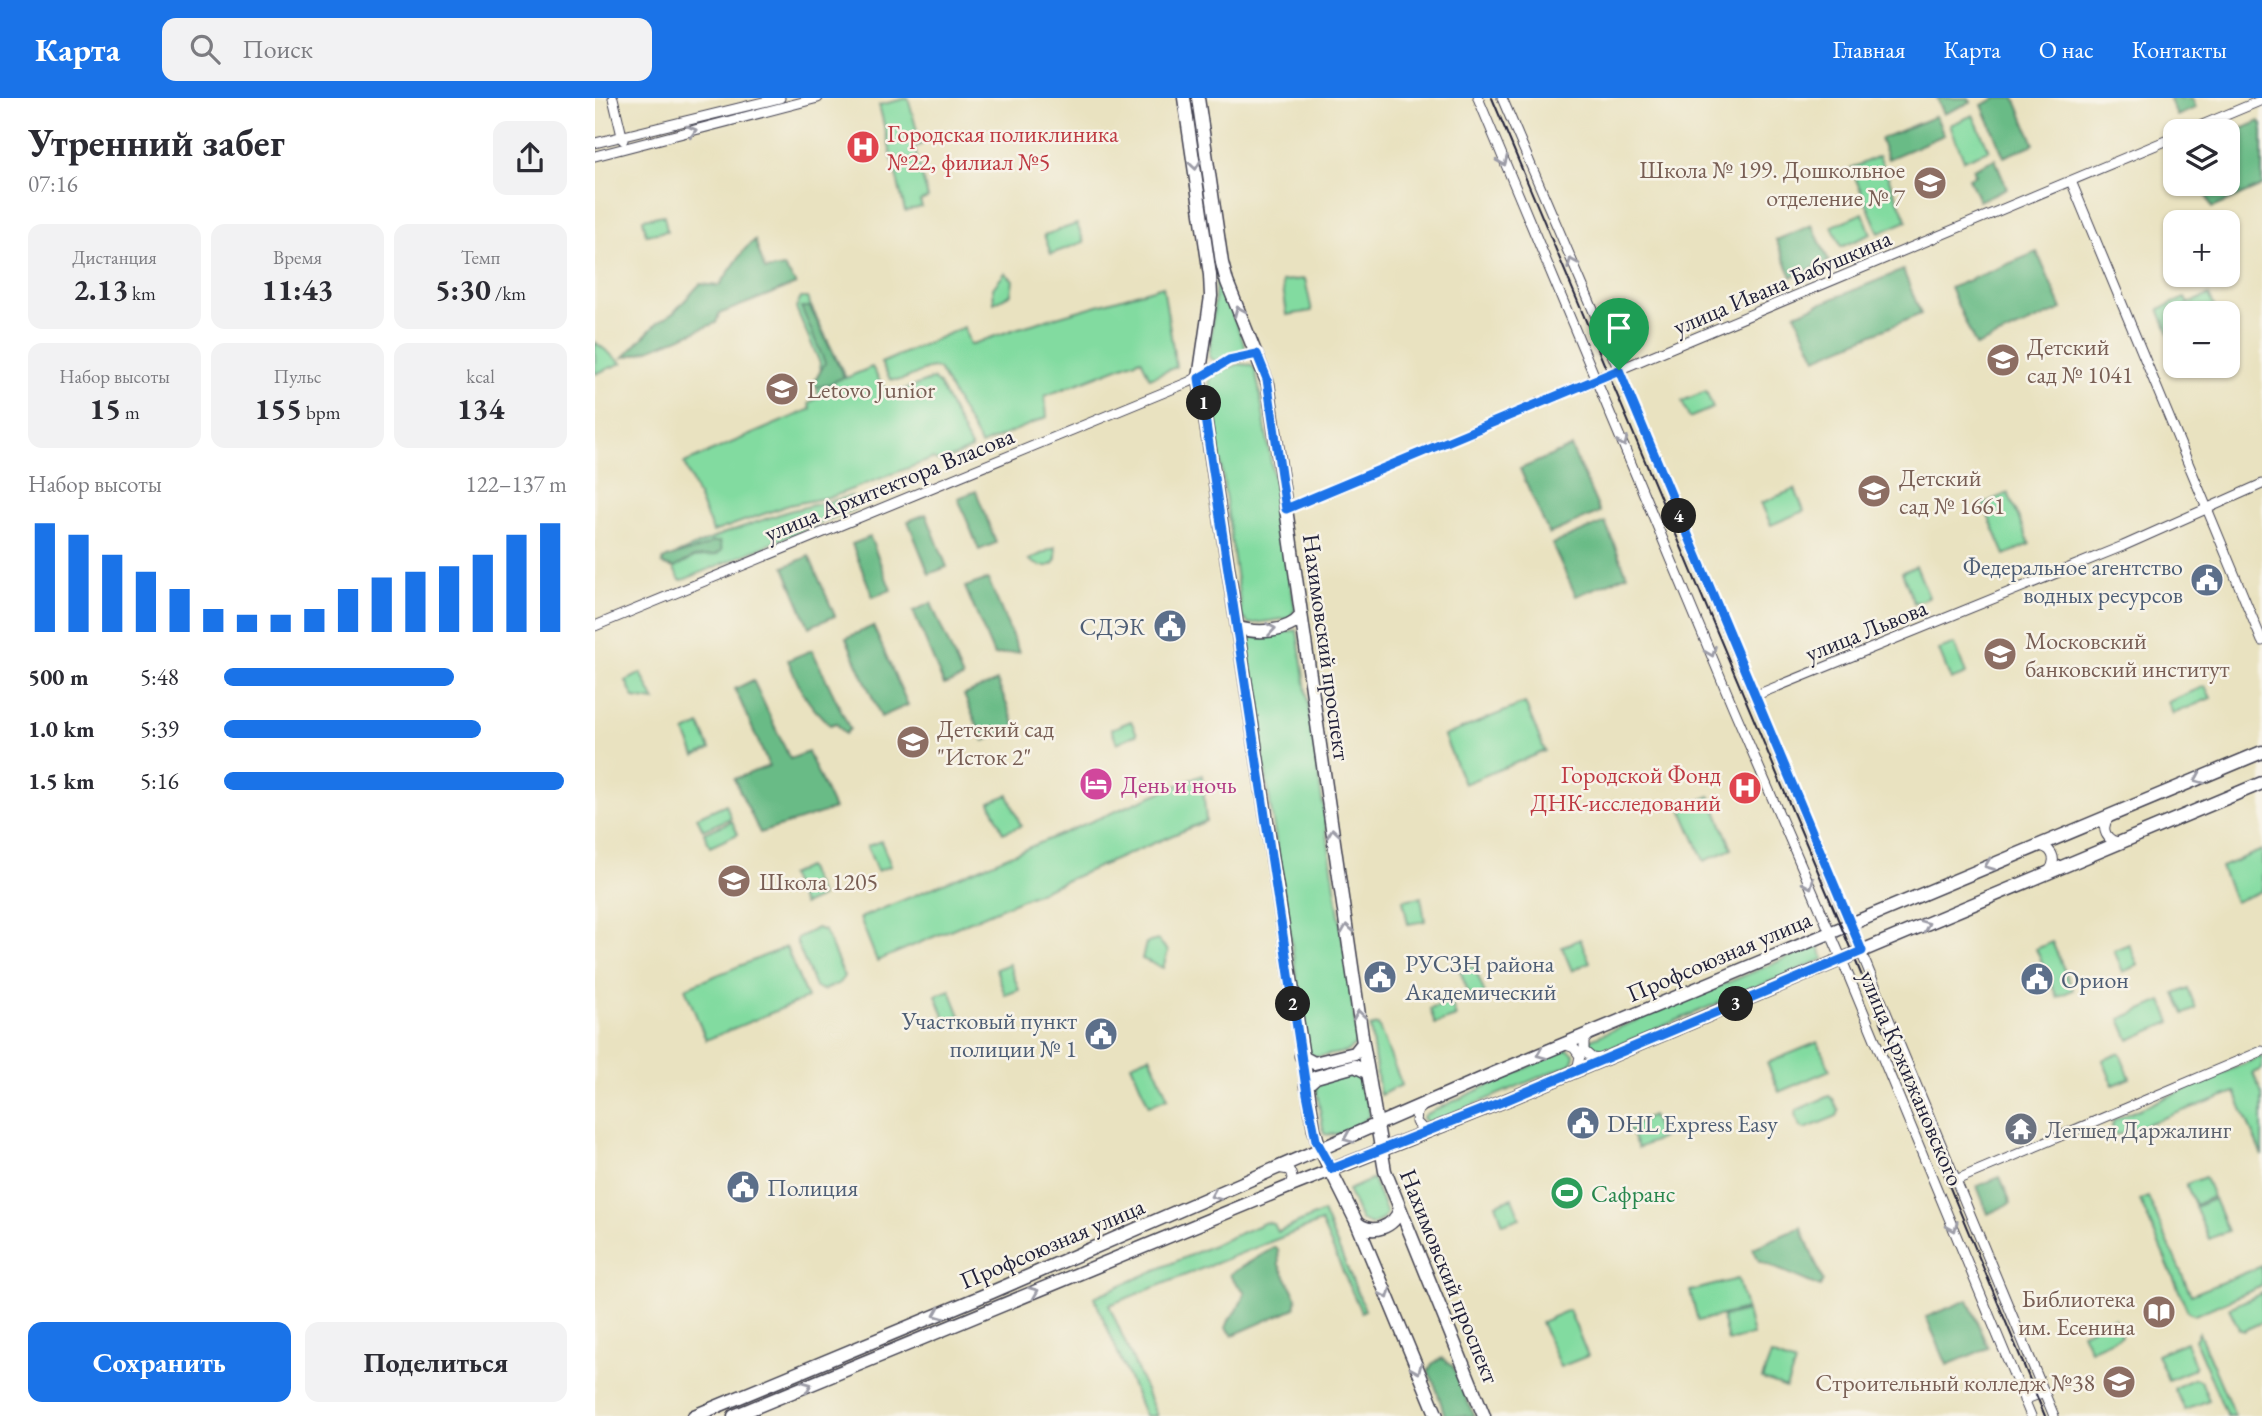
<!DOCTYPE html>
<html lang="ru">
<meta charset="utf-8">
<style>
body{margin:0;font-family:"EB Garamond",serif;background:#f2f2f3;color:#2b2b33;height:100vh;display:flex;flex-direction:column;font-size:26px;white-space:nowrap}
*{box-sizing:border-box;margin:0}
p{font-size:23px;color:#7c7c81}
.icon{flex:none;width:38px;height:38px;fill:none;stroke:currentColor;stroke-width:2;stroke-linecap:round;stroke-linejoin:round}
.map{position:relative;flex:1;overflow:hidden}
.details{display:flex;flex-direction:column;background:#fff;width:595px}
.details>*{flex:none}
.controls{position:absolute;left:1568px;top:21px;display:grid;gap:14px}
.controls a{display:grid;place-items:center;width:77px;height:77px;border-radius:14px;background:#fff;box-shadow:0 2px 5px #0004;font-size:35px}
.pin{position:absolute;display:grid;place-items:center;width:60px;height:60px;color:#fff;margin:-72px -30px;border-radius:50% 50% 50% 0;rotate:-45deg;box-shadow:0 0 7px #0007}
.pin .icon{rotate:45deg}
.km{position:absolute;width:35px;height:35px;margin:-18px;border-radius:50%;background:#222;color:#fff;font-size:19px;line-height:35px;text-align:center}
.round{display:grid;place-items:center;flex:none;width:74px;height:74px;border-radius:14px;background:#f2f2f3}
.overview{display:flex;align-items:center;justify-content:space-between;height:119px;padding:0 28px}
h1{font-size:38px;font-weight:700;line-height:52px}
.figures{display:grid;grid-template-columns:repeat(3,1fr);gap:10px;height:119px;padding:7px 28px}
.figures div{display:grid;align-content:center;border-radius:14px;background:#f2f2f3;text-align:center}
.figures b{font-size:30px;font-weight:700}
.figures small{font-size:19px;font-weight:400}
.figures p{font-size:19px}
.chart{height:196px;padding:14px 28px}
.chart p{display:flex;justify-content:space-between}
.chart svg{width:100%;height:126px;margin-top:7px;stroke:#1a73e8;stroke-width:6}
.action{display:flex;gap:14px;margin-top:auto;padding:14px 28px}
.action a{flex:1;height:80px;border-radius:14px;background:#1a73e8;color:#fff;font-size:28px;font-weight:700;line-height:80px;text-align:center}
.action a+a{background:#f2f2f3;color:#2b2b33}
ul{padding:0 28px;list-style:none;font-size:23px}
li{display:grid;grid-template-columns:112px 84px 1fr;align-items:center;height:52px}
li i{height:18px;border-radius:9px;background:#1a73e8}
header{display:flex;align-items:center;gap:42px;box-sizing:border-box;height:98px;padding:0 35px;background:#1a73e8;color:#fff}
header strong{font-size:33px}
nav{display:flex;gap:38px;margin-inline-start:auto;font-size:24px}
.search{width:490px;height:63px;background:#f2f2f3;display:flex;align-items:center;gap:18px;box-sizing:border-box;padding:0 24px;border-radius:14px;color:#7c7c81;font-size:26px}
main{display:flex;flex:1;min-height:0}
.map>svg:first-child{display:block}
</style>
<header>
<strong>Карта</strong>
<div class="search"><svg class="icon" aria-label="search" viewBox="0 0 24 24"><circle cx="10" cy="10" r="6"/><path d="M15 15l6 6"/></svg>Поиск</div>
<nav><a>Главная</a><a>Карта</a><a>О нас</a><a>Контакты</a></nav>
</header>
<main>
<section class="details">
<div class="overview"><div><h1>Утренний забег</h1><p>07:16</p></div><a class="round"><svg class="icon" aria-label="share" viewBox="0 0 24 24"><path d="M12 15V3M7 8l5-5 5 5M5 13v7h14v-7"/></svg></a></div>
<div class="figures">
<div><p>Дистанция</p><b>2.13<small> km</small></b></div>
<div><p>Время</p><b>11:43</b></div>
<div><p>Темп</p><b>5:30<small> /km</small></b></div>
</div>
<div class="figures">
<div><p>Набор высоты</p><b>15<small> m</small></b></div>
<div><p>Пульс</p><b>155<small> bpm</small></b></div>
<div><p>kcal</p><b>134</b></div>
</div>
<div class="chart"><p><span>Набор высоты</span>122–137 m</p>
<svg viewBox="0 0 160 44" preserveAspectRatio="none"><path d="M5 44V6M15 44V10M25 44V17M35 44V23M45 44V29M55 44V36M65 44V38M75 44V38M85 44V36M95 44V29M105 44V25M115 44V23M125 44V21M135 44V17M145 44V10M155 44V6"/></svg>
</div>
<ul>
<li><b>500 m</b>5:48<i style="width:67%"></i></li>
<li><b>1.0 km</b>5:39<i style="width:75%"></i></li>
<li><b>1.5 km</b>5:16<i style="width:99%"></i></li>
</ul>
<div class="action"><a>Сохранить</a><a>Поделиться</a></div>
</section>
<div class="map">
<svg width="1667" height="1318" viewBox="0 0 1667 1318">
<rect width="100%" height="100%" fill="#f7f3e8"/>
<filter id="ink" filterUnits="userSpaceOnUse"><feTurbulence type="fractalNoise" baseFrequency=".0143" numOctaves="2"/><feDisplacementMap in="SourceGraphic" scale="14" xChannelSelector="R" yChannelSelector="G"/><feConvolveMatrix kernelMatrix="1 2 1 2 8 2 1 2 1" color-interpolation-filters="sRGB"/></filter>
<filter id="wash" filterUnits="userSpaceOnUse"><feTurbulence type="fractalNoise" baseFrequency=".00686" numOctaves="4" result="noise"/><feDisplacementMap in="SourceGraphic" scale="28" xChannelSelector="R" yChannelSelector="G"/><feGaussianBlur stdDeviation="1.57" result="paint"/><feColorMatrix in="noise" values="0 0 0 0 0 0 0 0 0 0 0 0 0 0 0 0 0 1.4 0 .05"/><feComposite in="paint" operator="in"/></filter>
<g filter="url(#wash)">
<rect width="100%" height="100%" fill="#e9e2c0"/>
<path fill="#82dba0" stroke="#527e6e" stroke-width="2" d="M313,0L326,47L319,49L333,100L325,103L327,109L310,113L284,7Z
M1378,17L1394,52L1369,62L1355,27Z
M1284,58L1312,123L1284,135L1256,70Z
M1268,115L1276,136L1246,149L1237,128Z
M69,117L72,133L51,137L48,121Z
M482,126L489,144L456,156L449,137Z
M410,175L418,182L416,196L399,205L398,190Z
M622,176L651,251L622,264L614,259Z
M710,181L717,213L692,217L687,183Z
M568,188L581,269L555,280L546,261L450,298L452,319L386,347L344,271C328,266 312,287 295,281L286,265L369,229L375,247L420,231Z
M1614,197L1622,215H1580V241L1577,243L1564,211L1590,200L1593,206Z
M206,200H212L251,280L277,269L289,290L300,295L338,281L344,286L377,351L346,364L337,361L239,398L194,407L118,434L89,365L216,311L214,305L224,299C221,290 222,285 226,276L225,265L201,210Z
M0,244L27,265L0,276Z
M644,266L656,267L660,272L664,290L700,511L695,520L654,526L647,519L614,281L630,271Z
M1111,293L1118,310L1094,320L1087,303Z
M1200,391L1209,413L1176,427L1166,405Z
M1413,395L1435,446L1410,457L1388,406Z
M257,398L260,411L88,482H85L73,460L130,435L194,413Z
M460,449C466,471 448,472 434,462Z
M1321,468L1334,499L1319,505L1307,474Z
M702,532L763,945L751,954L721,959L713,955L650,540Z
M1360,546L1371,576L1356,582L1344,552Z
M46,575L60,603L39,600L31,583Z
M1610,588L1616,600L1578,616L1573,604Z
M930,605L950,653L869,686L849,638Z
M536,623L542,636L522,645L516,631Z
M105,627L115,651L100,658L90,634Z
M607,677L611,723L282,863L265,820Z
M413,697L426,728L408,735L395,704Z
M1115,698L1137,751L1109,763L1086,710Z
M131,706L136,720L108,732L102,719Z
M137,723L143,736L115,749L109,735Z
M286,743L296,768L282,773L272,748Z
M1667,752V793L1640,804L1626,769Z
M212,769L226,799L208,807L194,777Z
M826,799L830,823L813,826L808,802Z
M222,830L230,833L249,878L245,885L228,892L220,889L202,845V840Z
M985,841L995,864L977,873L967,849Z
M563,842L573,853L568,870L547,861L551,845Z
M1457,844L1478,892L1462,899L1441,851Z
M1534,846L1543,867L1528,874L1519,852Z
M1223,847L1229,861L1001,956L993,951L996,941Z
M191,849L212,900L111,942L90,890Z
M414,866L424,892L410,897L401,871Z
M879,868L890,896L876,901L865,873Z
M1593,890L1601,911L1589,916L1580,896Z
M355,892L365,918L351,923L341,897Z
M1567,903L1576,924L1534,942L1525,921Z
M856,904L861,919L840,926L835,911Z
M783,927L807,987L785,997L775,929Z
M1223,944L1235,972L1184,994L1172,965Z
M972,951L979,956L978,965L835,1025L829,1022L828,1019L831,1016Z
M1525,955L1535,980L1518,987L1508,962Z
M555,958L573,1000L554,1008L536,966Z
M1667,958V971L1658,975L1667,996V1058L1640,994L1522,1037L1519,1036L1517,1028L1519,1022Z
M759,971L768,978L775,1017C765,1028 744,1039 729,1036L720,984Z
M1234,998L1238,1001L1244,1013L1242,1018L1210,1031L1206,1029L1200,1017L1202,1012Z
M1057,1018L1067,1040L1043,1050L1033,1029Z
M1610,1079L1618,1099L1600,1107L1591,1086Z
M778,1081L792,1115L787,1122L776,1127L766,1122L753,1092Z
M1553,1099L1596,1197L1667,1168V1188L1600,1217L1593,1214L1545,1102Z
M917,1100L925,1120L908,1126L901,1106Z
M1619,1101L1633,1133L1614,1141L1600,1109Z
M728,1114L770,1212L766,1214L726,1124L514,1207L562,1318H550L499,1199L671,1124L679,1126L683,1134Z
M1143,1181L1151,1211L1103,1223L1095,1193Z
M1667,1195V1224L1648,1233L1644,1231L1634,1210Z
M974,1212L993,1258L965,1269L946,1224Z
M1152,1213L1158,1237L1133,1243L1127,1219Z
M1519,1220L1527,1238L1495,1252L1487,1234Z
M1604,1235L1640,1318H1632L1600,1242Z
M1591,1244L1600,1268L1597,1272L1573,1282L1562,1256Z
M1176,1257L1200,1266L1191,1290L1167,1281Z
M1600,1280L1606,1283L1614,1302L1590,1312L1579,1290Z"/>
<path fill="#69bb86" stroke="#466e60" stroke-width="2" d="M1342,0H1374L1376,4L1349,16Z
M1402,0H1420L1439,46L1409,59L1387,7Z
M1574,0H1597L1601,10L1582,18Z
M1341,18L1349,37L1293,61L1285,41Z
M1665,23L1667,27V88L1617,110L1606,86H1633V37Z
M1400,61L1412,90L1384,103L1374,80L1381,77L1378,71Z
M1217,127L1234,163L1197,179L1181,142Z
M160,142L170,172L189,169L201,186L124,216L121,225L46,255L29,259L62,225L78,215L105,186L124,188L150,151Z
M1442,154L1467,211L1381,248L1355,190Z
M1308,172L1326,216L1221,260L1200,216Z
M206,209H215L249,279L232,287L221,289L218,286L230,265Z
M976,349L1005,414L954,436L925,371Z
M381,393L401,445L384,452L363,400Z
M331,416L352,469L334,476L313,423Z
M1010,424L1032,477L981,498L957,446Z
M275,439L296,492L278,499L257,446Z
M117,444H125L127,452L121,457L99,459L79,470L67,466L68,462C83,453 103,455 117,444Z
M214,458L240,518L214,529L189,469Z
M393,481L424,554L399,557L370,489Z
M336,505L368,580L349,587L318,513Z
M278,528L313,607L286,619L251,540Z
M217,552L255,631L250,636L241,625L235,627C211,605 205,592 193,562Z
M158,582L195,661L213,654L239,711L165,735L139,681L174,668L140,591Z
M402,583L421,629L389,643L369,597Z
M1405,1079L1416,1105L1393,1116L1382,1088Z
M1206,1129L1228,1183L1225,1189L1164,1163L1158,1150Z
M680,1149L683,1151L684,1167L702,1200L700,1210L638,1237L631,1230L635,1220L642,1213L650,1195C646,1187 637,1185 635,1176Z
M1373,1202L1393,1250L1352,1267L1331,1219Z
M847,1260L858,1268L879,1318H850C845,1305 841,1283 833,1274L837,1266Z"/>
</g>
<g filter="url(#ink)">
<g fill="none" stroke-linecap="round" stroke-linejoin="round">
<defs>
<path id="minor" d="M18,0L28,42
M883,0L1138,609L1247,862L1436,1318
M907,0L1029,284L1459,1318
M1593,33L1667,2
M0,45L185,0
M0,58L223,0
M1476,83L1667,543
M691,411L1580,39
M0,528L594,284L634,262L662,256
M1159,598L1528,448L1667,386
M1514,719C1505,731 1511,744 1527,744
M1441,748C1457,748 1463,761 1454,773
M994,937L989,943V953L997,960L1006,961
M969,946L979,950L985,958L983,968L977,973
M828,1008L822,1014L821,1024L828,1031L837,1032
M682,1070L694,1072C698,1078 698,1083 693,1088
M1361,1082L1667,953
M1429,1302L1449,1294"/>
<path id="major" d="M589,0L615,177L616,198L604,280L719,1031L725,1051L762,1125L842,1318
M603,0L627,165L632,184L673,286L768,945L790,1073L889,1318
M642,529C660,536 693,535 706,518
M706,958L719,965L760,955L768,945
M711,988L721,979L760,968L773,975
M762,1125C777,1138 799,1129 805,1111
M99,1318L397,1194L900,975L1667,654
M139,1318L691,1090L914,1001L1667,685"/>
</defs>
<use href="#minor" stroke="#403f4f" stroke-width="11"/>
<use href="#major" stroke="#403f4f" stroke-width="15"/>
<use href="#minor" stroke="#fff" stroke-width="9"/>
<use href="#major" stroke="#fff" stroke-width="12"/>
<path stroke="#22223b" stroke-width="2" d="M897,0L1259,859L1450,1318"/>
</g>
<defs><path id="oneway-chevron" d="M-2-3.5L2.5 0L-2 3.5" fill="none" stroke-width="1.6" stroke-linecap="round" stroke-linejoin="round" transform="scale(1.75)"/></defs>
<g stroke="#9c9ca7">
<use href="#oneway-chevron" transform="translate(97 33) rotate(-15)"/>
<use href="#oneway-chevron" transform="translate(908 63) rotate(67)"/>
<use href="#oneway-chevron" transform="translate(600 67) rotate(82)"/>
<use href="#oneway-chevron" transform="translate(977 165) rotate(-113)"/>
<use href="#oneway-chevron" transform="translate(644 213) rotate(-113)"/>
<use href="#oneway-chevron" transform="translate(1028 344) rotate(67)"/>
<use href="#oneway-chevron" transform="translate(676 531) rotate(-9)"/>
<use href="#oneway-chevron" transform="translate(1116 554) rotate(68)"/>
<use href="#oneway-chevron" transform="translate(1604 681) rotate(157)"/>
<use href="#oneway-chevron" transform="translate(738 735) rotate(-98)"/>
<use href="#oneway-chevron" transform="translate(1394 767) rotate(158)"/>
<use href="#oneway-chevron" transform="translate(1214 786) rotate(67)"/>
<use href="#oneway-chevron" transform="translate(1330 827) rotate(-23)"/>
<use href="#oneway-chevron" transform="translate(752 831) rotate(-98)"/>
<use href="#oneway-chevron" transform="translate(764 917) rotate(-98)"/>
<use href="#oneway-chevron" transform="translate(946 956) rotate(157)"/>
<use href="#oneway-chevron" transform="translate(753 1040) rotate(157)"/>
<use href="#oneway-chevron" transform="translate(620 1097) rotate(157)"/>
<use href="#oneway-chevron" transform="translate(1358 1129) rotate(67)"/>
<use href="#oneway-chevron" transform="translate(439 1194) rotate(-22)"/>
<use href="#oneway-chevron" transform="translate(791 1196) rotate(67)"/>
<use href="#oneway-chevron" transform="translate(343 1216) rotate(157)"/>
<use href="#oneway-chevron" transform="translate(822 1271) rotate(67)"/>
<use href="#oneway-chevron" transform="translate(212 1288) rotate(-22)"/>
</g>
</g>
<g fill="none" stroke-linecap="round" stroke-linejoin="round" filter="url(#ink)">
<defs>
<path id="route" d="M662,256L672,281L691,411L1024,272L1267,853L914,1001L737,1071L721,1042L712,996L604,280L634,262Z"/>
</defs>
<use href="#route" stroke="#fff" stroke-width="14"/>
<use href="#route" stroke="#1a73e8" stroke-width="9"/>
</g>
<defs>
<symbol id="hospital-disc" viewBox="-11 -11 22 22"><circle r="9.5" fill="#e0444e" stroke="#f7f3e8"/><path d="M-5-5h3v3.5h4V-5h3V5h-3V1.5h-4V5h-3Z" fill="#fff"/></symbol>
<symbol id="school-disc" viewBox="-11 -11 22 22"><circle r="9.5" fill="#8d6e63" stroke="#f7f3e8"/><path d="M0-5L7-2L0 1L-7-2ZM-4 1L0 2.5L4 1V4Q0 6-4 4Z" fill="#fff"/></symbol>
<symbol id="civic-disc" viewBox="-11 -11 22 22"><circle r="9.5" fill="#5c6f8a" stroke="#f7f3e8"/><path d="M-.6-6.5H3V-4.5H.6V-3L4-1V1h2V6H-6V1h2V-1L-.6-3ZM-1.2 2.5V6h2.4V2.5Z" fill="#fff"/></symbol>
<symbol id="university-disc" viewBox="-11 -11 22 22"><circle r="9.5" fill="#8d6e63" stroke="#f7f3e8"/><path d="M0-5L7-2L0 1L-7-2ZM-4 1L0 2.5L4 1V4Q0 6-4 4Z" fill="#fff"/></symbol>
<symbol id="hotel-disc" viewBox="-11 -11 22 22"><circle r="9.5" fill="#d1479c" stroke="#f7f3e8"/><path d="M-6-4.5h1.5V1H6V5H4.5V3h-9V5H-6ZM-4 0a1.8 1.8 0 1 1 3.6 0ZM.5 0V-2.5h3Q6-2.5 6 0Z" fill="#fff"/></symbol>
<symbol id="temple-disc" viewBox="-11 -11 22 22"><circle r="9.5" fill="#6b7280" stroke="#f7f3e8"/><path d="M0-6L5-2H3V0L6.5 2.5H4V6H1.5V3h-3V6H-4V2.5H-6.5L-3 0V-2H-5Z" fill="#fff"/></symbol>
<symbol id="stadium-disc" viewBox="-11 -11 22 22"><circle r="9.5" fill="#2e9e5b" stroke="#f7f3e8"/><path d="M0-5a6.5 5 0 1 0 0 10a6.5 5 0 1 0 0-10ZM-3.5-1.8h7v3.6h-7Z" fill="#fff"/></symbol>
<symbol id="library-disc" viewBox="-11 -11 22 22"><circle r="9.5" fill="#8d6e63" stroke="#f7f3e8"/><path d="M-6-4Q-3-5.5-.7-3.5V5Q-3 3-6 4ZM6-4Q3-5.5 .7-3.5V5Q3 3 6 4Z" fill="#fff"/></symbol>
</defs>
<g fill-rule="evenodd">
<use href="#hospital-disc" x="249" y="30" width="38" height="38"/>
<use href="#school-disc" x="1316" y="66" width="38" height="38"/>
<use href="#school-disc" x="1389" y="243" width="38" height="38"/>
<use href="#school-disc" x="168" y="272" width="38" height="38"/>
<use href="#school-disc" x="1260" y="374" width="38" height="38"/>
<use href="#civic-disc" x="1593" y="463" width="38" height="38"/>
<use href="#civic-disc" x="556" y="509" width="38" height="38"/>
<use href="#university-disc" x="1386" y="537" width="38" height="38"/>
<use href="#school-disc" x="299" y="625" width="38" height="38"/>
<use href="#hotel-disc" x="482" y="667" width="38" height="38"/>
<use href="#hospital-disc" x="1131" y="671" width="38" height="38"/>
<use href="#school-disc" x="120" y="764" width="38" height="38"/>
<use href="#civic-disc" x="766" y="860" width="38" height="38"/>
<use href="#civic-disc" x="1423" y="862" width="38" height="38"/>
<use href="#civic-disc" x="487" y="917" width="38" height="38"/>
<use href="#civic-disc" x="969" y="1006" width="38" height="38"/>
<use href="#temple-disc" x="1407" y="1012" width="38" height="38"/>
<use href="#civic-disc" x="129" y="1070" width="38" height="38"/>
<use href="#stadium-disc" x="953" y="1076" width="38" height="38"/>
<use href="#library-disc" x="1545" y="1195" width="38" height="38"/>
<use href="#university-disc" x="1505" y="1265" width="38" height="38"/>
</g>
<g text-anchor="middle" dominant-baseline="central" stroke-width="5" stroke-linejoin="round" paint-order="stroke">
<g font-size="24" fill="#be3a42" stroke="#f7f3e8" text-anchor="start">
<text x="292" y="35">Городская поликлиника<tspan x="292" dy="28">№22, филиал №5</tspan></text>
<text x="1126" y="676" text-anchor="end">Городской Фонд<tspan x="1126" dy="28">ДНК-исследований</tspan></text>
</g>
<g font-size="24" fill="#785e54" stroke="#f7f3e8" text-anchor="start">
<text x="1310" y="71" text-anchor="end">Школа № 199. Дошкольное<tspan x="1310" dy="28">отделение № 7</tspan></text>
<text x="1432" y="248">Детский<tspan x="1432" dy="28">сад № 1041</tspan></text>
<text x="212" y="291">Letovo Junior</text>
<text x="1304" y="379">Детский<tspan x="1304" dy="28">сад № 1661</tspan></text>
<text x="1430" y="542">Московский<tspan x="1430" dy="28">банковский институт</tspan></text>
<text x="342" y="630">Детский сад<tspan x="342" dy="28">"Исток 2"</tspan></text>
<text x="164" y="783">Школа 1205</text>
<text x="1540" y="1200" text-anchor="end">Библиотека<tspan x="1540" dy="28">им. Есенина</tspan></text>
<text x="1500" y="1284" text-anchor="end">Строительный колледж №38</text>
</g>
<g font-size="24" fill="#22223b" stroke="#f7f3e8">
<text transform="translate(1187 184) rotate(-23)">улица Ивана Бабушкина</text>
<text transform="translate(294 386) rotate(-22)">улица Архитектора Власова</text>
<text transform="translate(1271 532) rotate(-22)">улица Львова</text>
<text transform="translate(732 549) rotate(82)">Нахимовский проспект</text>
<text transform="translate(1124 858) rotate(-23)">Профсоюзная улица</text>
<text transform="translate(1317 980) rotate(67)">улица Кржижановского</text>
<text transform="translate(457 1145) rotate(-23)">Профсоюзная улица</text>
<text transform="translate(855 1178) rotate(68)">Нахимовский проспект</text>
</g>
<g font-size="24" fill="#4e5e75" stroke="#f7f3e8" text-anchor="start">
<text x="1588" y="468" text-anchor="end">Федеральное агентство<tspan x="1588" dy="28">водных ресурсов</tspan></text>
<text x="550" y="528" text-anchor="end">СДЭК</text>
<text x="810" y="865">РУСЗН района<tspan x="810" dy="28">Академический</tspan></text>
<text x="1466" y="881">Орион</text>
<text x="482" y="922" text-anchor="end">Участковый пункт<tspan x="482" dy="28">полиции № 1</tspan></text>
<text x="1012" y="1025">DHL Express Easy</text>
<text x="172" y="1089">Полиция</text>
</g>
<g font-size="24" fill="#b23c85" stroke="#f7f3e8" text-anchor="start">
<text x="526" y="686">День и ночь</text>
</g>
<g font-size="24" fill="#5b616d" stroke="#f7f3e8" text-anchor="start">
<text x="1450" y="1031">Легшед Даржалинг</text>
</g>
<g font-size="24" fill="#27864d" stroke="#f7f3e8" text-anchor="start">
<text x="996" y="1095">Сафранс</text>
</g>
</g>
</svg>
<div class="controls">
<a><svg class="icon" aria-label="layers" viewBox="0 0 24 24"><path d="M12 4l9 5-9 5-9-5zM3 14l9 5 9-5"/></svg></a>
<a>+</a>
<a>−</a>
</div>
<div class="pin" style="left:1024px;top:272px;background:#1e9e55"><svg class="icon" aria-label="arrive" viewBox="0 0 24 24"><path d="M6 21V4h12l-3 4 3 4H6"/></svg></div>
<b class="km" style="left:609px;top:305px">1</b>
<b class="km" style="left:698px;top:906px">2</b>
<b class="km" style="left:1141px;top:906px">3</b>
<b class="km" style="left:1084px;top:418px">4</b>
</div>
</main>
